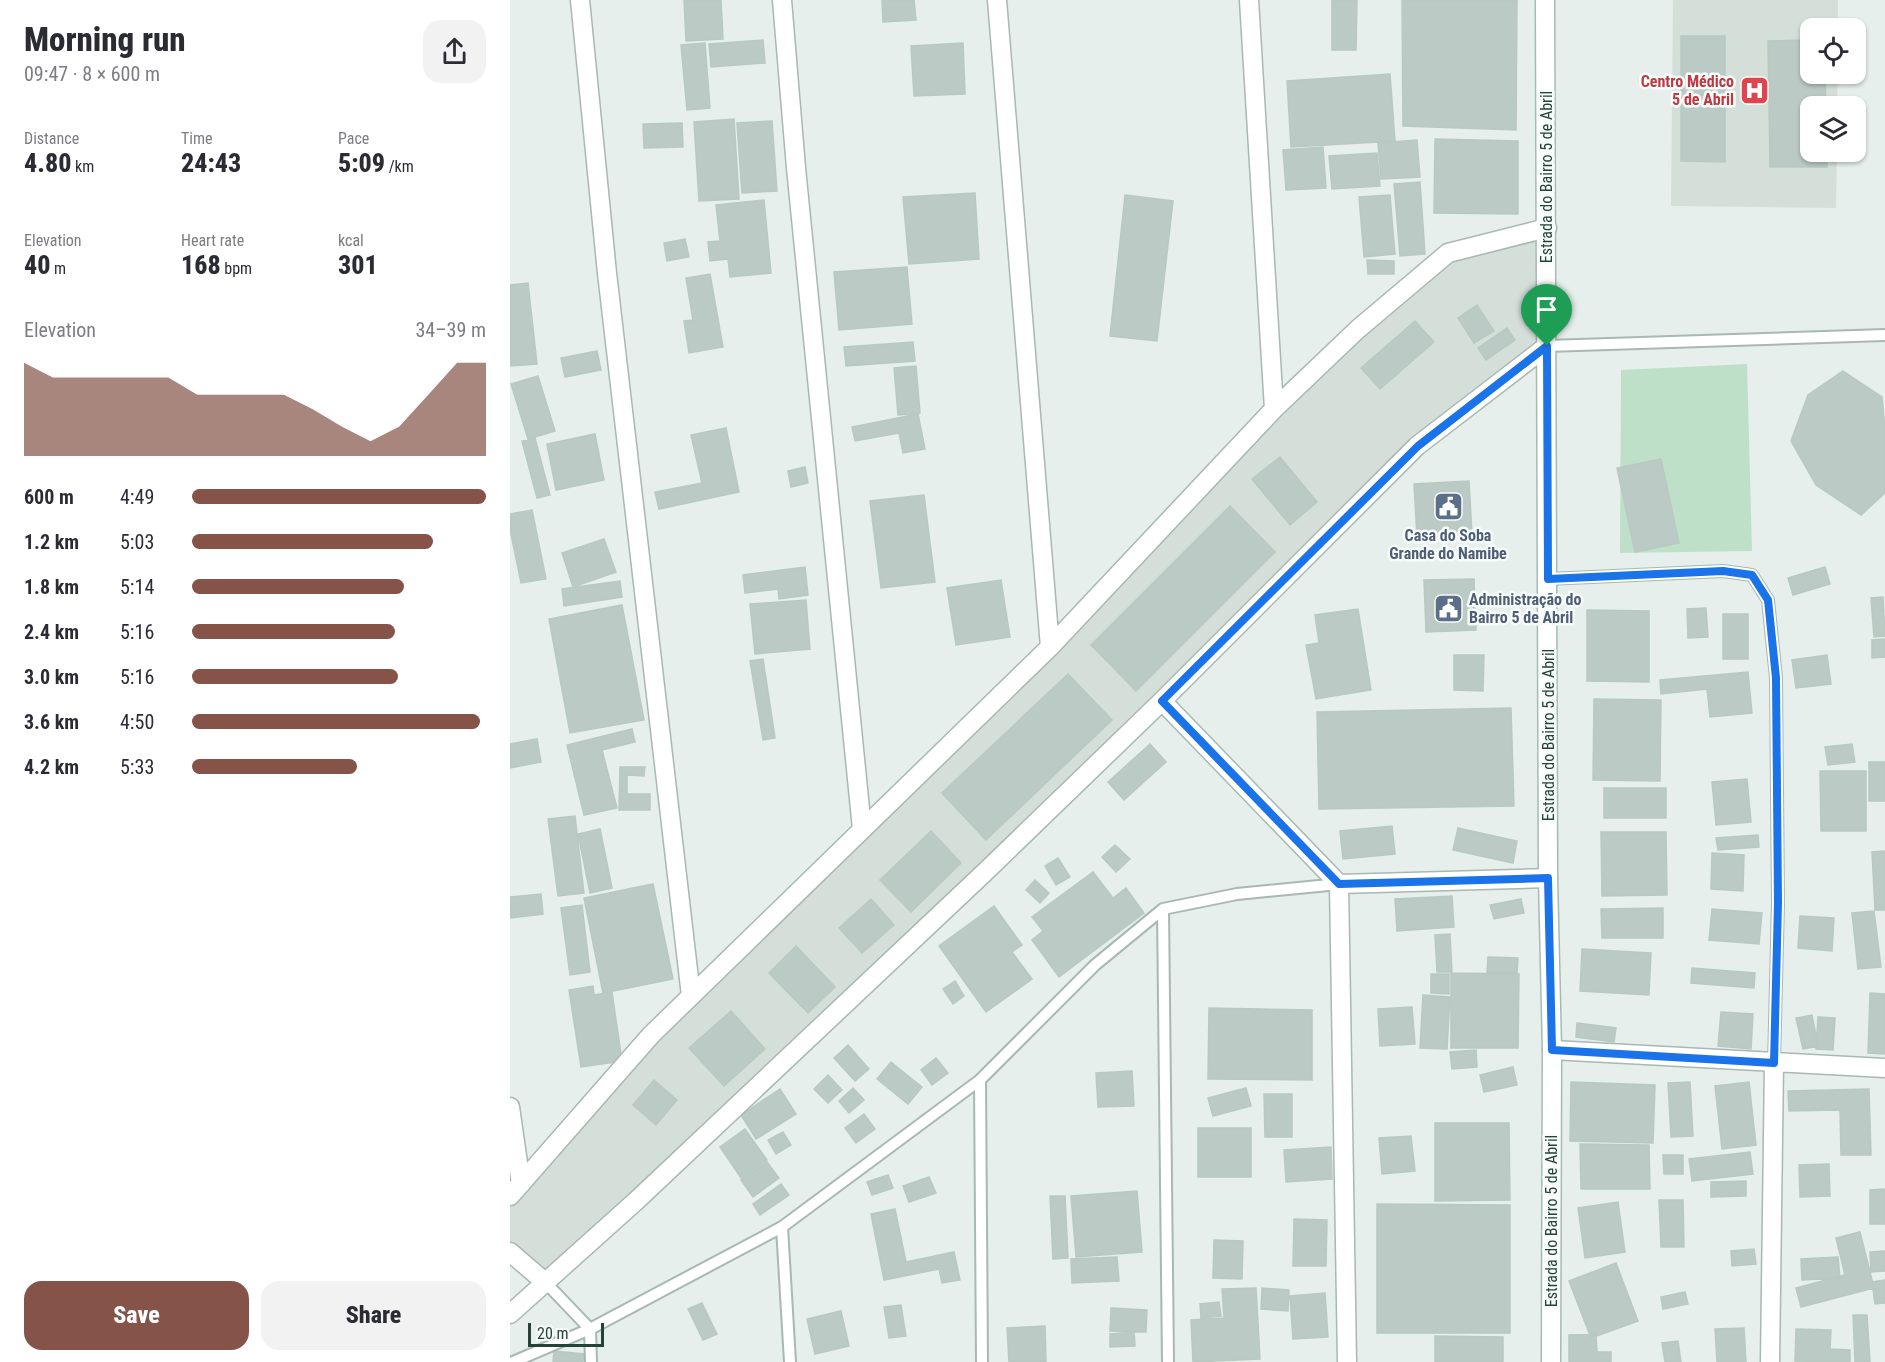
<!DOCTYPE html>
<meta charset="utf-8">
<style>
body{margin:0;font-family:"Roboto Condensed",sans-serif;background:#f2f2f3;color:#2b2b33;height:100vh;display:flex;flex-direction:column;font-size:22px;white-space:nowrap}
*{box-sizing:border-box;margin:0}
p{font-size:20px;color:#7c7c81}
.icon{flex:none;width:33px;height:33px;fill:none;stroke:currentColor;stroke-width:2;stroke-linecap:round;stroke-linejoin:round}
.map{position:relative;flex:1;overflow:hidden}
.details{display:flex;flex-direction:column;background:#fff;width:510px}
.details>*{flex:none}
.controls{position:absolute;left:1290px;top:18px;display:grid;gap:12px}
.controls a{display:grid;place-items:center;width:66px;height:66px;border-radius:12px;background:#fff;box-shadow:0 2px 4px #0004;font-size:30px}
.scale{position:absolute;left:18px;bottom:15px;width:76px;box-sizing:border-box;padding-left:6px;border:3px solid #24423a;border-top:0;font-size:16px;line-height:21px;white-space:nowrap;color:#24423a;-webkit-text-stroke:4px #f7fbf9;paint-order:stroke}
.pin{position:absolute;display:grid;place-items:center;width:51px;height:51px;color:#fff;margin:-62px -26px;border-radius:50% 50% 50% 0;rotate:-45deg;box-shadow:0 0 6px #0007}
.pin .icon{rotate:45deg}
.round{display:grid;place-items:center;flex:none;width:63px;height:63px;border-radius:18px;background:#f2f2f3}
.summary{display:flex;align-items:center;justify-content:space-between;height:102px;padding:0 24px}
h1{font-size:33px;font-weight:800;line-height:45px}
.metrics{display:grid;grid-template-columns:repeat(3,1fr);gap:9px;height:102px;padding:6px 24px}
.metrics div{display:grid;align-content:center}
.metrics b{font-size:26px;font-weight:800}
.metrics small{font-size:16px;font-weight:400}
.metrics p{font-size:16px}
.chart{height:168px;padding:12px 24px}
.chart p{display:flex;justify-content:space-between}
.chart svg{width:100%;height:108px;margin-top:6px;fill:#855347;opacity:.7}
.primary-button{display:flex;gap:12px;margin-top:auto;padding:12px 24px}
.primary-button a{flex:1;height:69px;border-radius:18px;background:#855347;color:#fff;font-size:24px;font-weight:800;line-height:69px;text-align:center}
.primary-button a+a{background:#f2f2f3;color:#2b2b33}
ul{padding:0 24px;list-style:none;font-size:20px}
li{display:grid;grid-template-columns:96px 72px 1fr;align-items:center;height:45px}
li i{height:15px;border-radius:8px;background:#855347}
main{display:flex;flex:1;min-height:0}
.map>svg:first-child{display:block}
</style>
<main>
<section class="details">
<div class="summary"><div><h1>Morning run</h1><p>09:47 · 8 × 600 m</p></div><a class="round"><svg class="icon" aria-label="share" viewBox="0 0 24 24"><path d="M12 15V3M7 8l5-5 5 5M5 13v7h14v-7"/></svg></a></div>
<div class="metrics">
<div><p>Distance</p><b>4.80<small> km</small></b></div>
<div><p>Time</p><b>24:43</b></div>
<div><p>Pace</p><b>5:09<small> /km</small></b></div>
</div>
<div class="metrics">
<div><p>Elevation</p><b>40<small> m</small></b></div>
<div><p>Heart rate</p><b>168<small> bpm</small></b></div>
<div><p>kcal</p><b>301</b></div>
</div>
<div class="chart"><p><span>Elevation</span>34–39 m</p>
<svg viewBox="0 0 160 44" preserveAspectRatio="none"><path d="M0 44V6L10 12L20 12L30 12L40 12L50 12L60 19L70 19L80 19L90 19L100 25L110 32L120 38L130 32L140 19L150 6L160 6V44z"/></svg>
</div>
<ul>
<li><b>600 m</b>4:49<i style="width:100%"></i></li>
<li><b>1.2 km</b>5:03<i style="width:82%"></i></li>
<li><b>1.8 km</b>5:14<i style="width:72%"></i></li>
<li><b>2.4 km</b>5:16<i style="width:69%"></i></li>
<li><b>3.0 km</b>5:16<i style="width:70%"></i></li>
<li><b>3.6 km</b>4:50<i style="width:98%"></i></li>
<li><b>4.2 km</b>5:33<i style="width:56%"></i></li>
</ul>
<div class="primary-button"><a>Save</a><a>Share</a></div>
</section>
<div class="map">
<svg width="1375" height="1362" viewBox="0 0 1375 1362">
<rect width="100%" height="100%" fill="#e6efeb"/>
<path fill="#d4dfda" d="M1163,0H1328V28H1300V74H1328L1327,106H1300V152H1327L1326,208L1161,206Z
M1037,228V346L907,446L36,1283L0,1252V1196L136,1040L764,409L938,253Z"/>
<path fill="#bfe0c8" d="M1237,364L1242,551L1110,553L1111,370Z"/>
<path fill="#bbcac4" stroke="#b8c9c2" stroke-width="1.5" d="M174,0H211L213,39L176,41Z
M372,0H404L406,20L373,22Z
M822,0H847L846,50H822Z
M892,0H1007L1006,130L893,126Z
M1171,36H1215V162L1171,161Z
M253,40L255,63L201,67L199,44Z
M1300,40V74H1315L1316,106H1300V152H1317V167H1260L1258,41Z
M195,43L200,108L177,110L171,45Z
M453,43L455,94L404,96L401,46Z
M880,74L885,141L781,147L777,81Z
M224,119L229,199L189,201L184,122Z
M262,121L267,191L232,193L227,123Z
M172,123L173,147L134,148L133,124Z
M925,139L1008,141V214L924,213Z
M907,140L910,177L871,179L868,143Z
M813,147L816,188L776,190L773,150Z
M867,153L870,186L822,189L819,156Z
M910,182L915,254L890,256L884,184Z
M465,193L469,259L399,264L393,197Z
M615,195L663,201L647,341L600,336Z
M880,195L885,254L854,257L849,197Z
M254,200L261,273L220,277L218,259L200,261L198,242L210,241L206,205Z
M175,239L179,257L157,261L154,243Z
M857,260L884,261V274H858Z
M397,267L402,324L329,330L324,272Z
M200,274L213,347L179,353L174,321L183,320L176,278Z
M18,283L27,364L0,366V285Z
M967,305L984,331L964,343L948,318Z
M905,321L924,342L870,389L851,368Z
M997,328L1005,340L976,360L968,348Z
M403,342L405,361L336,366L334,347Z
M87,351L91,370L55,377L51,358Z
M406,366L410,413L388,415L384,368Z
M1333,371L1372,397L1375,429V493L1351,515L1306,485L1281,441L1298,395Z
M28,376L45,431L18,439L1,384Z
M408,414L415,449L393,453L389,433L345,441L342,427Z
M216,428L229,492L149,509L145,492L192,483L181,435Z
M85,434L94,480L46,490L37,444Z
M25,438L40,495L27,498L12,441Z
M770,457L807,502L780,525L742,479Z
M1151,459L1169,543L1125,552L1107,468Z
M1151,459L1169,543L1125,552L1107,468Z
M295,467L298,483L281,487L278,471Z
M959,481L962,535L907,537L904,484Z
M414,495L425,582L371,588L360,501Z
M720,506L765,552L626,691L581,645Z
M22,510L36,579L11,583L0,529V514Z
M94,539L106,572L63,587L52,553Z
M295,567L298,595L269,599L268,589L235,593L233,575Z
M1315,567L1320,584L1283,595L1278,578Z
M1315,567L1320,584L1283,595L1278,578Z
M964,579L966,630L916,632L914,580Z
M491,580L500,637L446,645L437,588Z
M110,581L112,597L54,606L52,589Z
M1373,597L1375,636L1364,637L1361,598Z
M1373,597L1375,636L1364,637L1361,598Z
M296,600L300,649L245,654L240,604Z
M112,605L134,720L60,733L39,619Z
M1196,608L1198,637L1178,638L1177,609Z
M1196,608L1198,637L1178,638L1177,609Z
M848,609L861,690L806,699L796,645L809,643L805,615Z
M848,609L861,690L806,699L796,645L809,643L805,615Z
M1077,610L1139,611V682L1077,681Z
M1213,614H1238V659H1213Z
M1213,614H1238V659H1213Z
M1375,639V657L1362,658V640Z
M1375,639V657L1362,658V640Z
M944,655H974L973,691L944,690Z
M944,655H974L973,691L944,690Z
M1317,655L1321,684L1286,688L1282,660Z
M1317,655L1321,684L1286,688L1282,660Z
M253,659L265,738L253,740L240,661Z
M1238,672L1242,713L1200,717L1197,689L1151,694L1150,680Z
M1238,672L1242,713L1200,717L1197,689L1151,694L1150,680Z
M558,674L602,720L476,840L432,793Z
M1084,699L1151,700L1150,781L1083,780Z
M1001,708L1004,806L809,809L807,712Z
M122,729L125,742L92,750L107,808L74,815L57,745Z
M27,739L31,762L0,768V744Z
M640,744L656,762L614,800L598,782Z
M1342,744L1345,762L1318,765L1315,747Z
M1342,744L1345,762L1318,765L1315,747Z
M1359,762H1375V801H1359Z
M1359,762H1375V801H1359Z
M110,767H135L134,776L117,775V794H140V810H109Z
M1310,771H1356V831H1311Z
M1310,771H1356V831H1311Z
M1237,779L1241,822L1206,825L1202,782Z
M1237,779L1241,822L1206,825L1202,782Z
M1094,788H1156V818H1094Z
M65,816L74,893L48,896L38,819Z
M882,826L885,854L833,859L830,831Z
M882,826L885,854L833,859L830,831Z
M948,828L1007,841L1003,863L943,850Z
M948,828L1007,841L1003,863L943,850Z
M90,829L102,888L80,893L68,834Z
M421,831L451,863L401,912L370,880Z
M1091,832H1156L1157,895L1092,896Z
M1248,835L1249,847L1208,850L1206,838Z
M1248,835L1249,847L1208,850L1206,838Z
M605,845L620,859L606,872L592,857Z
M605,845L620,859L606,872L592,857Z
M1375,851V910H1365L1362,852Z
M1375,851V910H1365L1362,852Z
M1202,853L1234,855L1233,891L1201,889Z
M1202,853L1234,855L1233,891L1201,889Z
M548,858L560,877L546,885L535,866Z
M583,872L603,898L616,888L634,913L549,977L522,940L533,931L522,917Z
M583,872L603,898L616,888L634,913L549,977L522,940L533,931L522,917Z
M525,880L539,893L530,903L516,890Z
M525,880L539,893L530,903L516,890Z
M143,884L163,979L93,993L74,898Z
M31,894L33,914L0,918V897Z
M942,896L944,927L887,931L885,899Z
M942,896L944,927L887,931L885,899Z
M361,899L384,925L352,953L329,928Z
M1011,899L1014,913L984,919L980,905Z
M1011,899L1014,913L984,919L980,905Z
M72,905L80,972L60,975L51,908Z
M484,906L512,945L502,952L522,979L476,1012L429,946Z
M1153,908V938H1092L1091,909Z
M1202,909L1252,913L1249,944L1199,940Z
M1202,909L1252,913L1249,944L1199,940Z
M1364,911L1371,967L1348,969L1342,913Z
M1364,911L1371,967L1348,969L1342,913Z
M1290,916L1324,918L1322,951L1288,948Z
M1290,916L1324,918L1322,951L1288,948Z
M940,934L942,972H927L925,935Z
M940,934L942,972H927L925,935Z
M286,946L325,987L298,1013L259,973Z
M1072,949L1141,953L1139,995L1070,991Z
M978,957L1008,958L1007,973L977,972Z
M978,957L1008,958L1007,973L977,972Z
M1182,968L1245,973L1244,988L1181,983Z
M1182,968L1245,973L1244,988L1181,983Z
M941,973L1009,974L1008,1048H941Z
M941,973L1009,974L1008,1048H941Z
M921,974H939V994L921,993Z
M921,974H939V994L921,993Z
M445,981L454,996L443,1004L433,989Z
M83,986L84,995L102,992L112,1061L71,1067L59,990Z
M1360,993L1375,994V1054L1358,1053Z
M1360,993L1375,994V1054L1358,1053Z
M913,995L940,997L937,1049L910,1048Z
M913,995L940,997L937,1049L910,1048Z
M902,1007L905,1044L870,1046L868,1009Z
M902,1007L905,1044L870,1046L868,1009Z
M699,1008L802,1010V1080L698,1079Z
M221,1011L255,1049L214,1086L179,1048Z
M1211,1012L1243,1014L1241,1049L1208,1046Z
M1211,1012L1243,1014L1241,1049L1208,1046Z
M1302,1015L1308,1046L1293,1049L1286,1018Z
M1302,1015L1308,1046L1293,1049L1286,1018Z
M1308,1017L1325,1018L1323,1050L1306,1049Z
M1308,1017L1325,1018L1323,1050L1306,1049Z
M1067,1023L1106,1028L1104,1042L1066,1037Z
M1067,1023L1106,1028L1104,1042L1066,1037Z
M338,1045L359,1069L345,1081L324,1058Z
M966,1050L967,1067L942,1069L940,1052Z
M966,1050L967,1067L942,1069L940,1052Z
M426,1058L438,1073L422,1085L411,1070Z
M381,1062L412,1087L398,1104L367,1079Z
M1003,1067L1007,1085L974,1092L970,1075Z
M1003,1067L1007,1085L974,1092L970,1075Z
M622,1071L624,1106L588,1107L586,1073Z
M622,1071L624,1106L588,1107L586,1073Z
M318,1075L332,1090L318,1103L304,1089Z
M144,1080L167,1100L146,1125L123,1105Z
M1061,1082L1145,1085L1143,1143L1060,1141Z
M1180,1082L1183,1136L1161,1137L1158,1083Z
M1180,1082L1183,1136L1161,1137L1158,1083Z
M1239,1082L1246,1145L1212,1149L1205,1086Z
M1239,1082L1246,1145L1212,1149L1205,1086Z
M343,1088L354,1100L339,1113L329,1101Z
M736,1088L741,1106L703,1116L698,1098Z
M736,1088L741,1106L703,1116L698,1098Z
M270,1089L286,1114L246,1139L231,1115Z
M1359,1089L1361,1155H1331L1330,1110L1279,1111L1278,1091Z
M1359,1089L1361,1155H1331L1330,1110L1279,1111L1278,1091Z
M754,1094H782V1137H755Z
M754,1094H782V1137H755Z
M354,1114L365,1129L346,1143L335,1128Z
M925,1123H999L1000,1200L925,1201Z
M688,1128H741V1177H688Z
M688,1128H741V1177H688Z
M235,1129L257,1160L231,1178L210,1147Z
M273,1132L281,1145L266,1154L258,1140Z
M901,1136L905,1171L872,1174L869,1138Z
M901,1136L905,1171L872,1174L869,1138Z
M1070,1144L1139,1145L1140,1189H1071Z
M1070,1144L1139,1145L1140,1189H1071Z
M821,1147L822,1179L776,1182L774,1150Z
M821,1147L822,1179L776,1182L774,1150Z
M1240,1152L1243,1174L1182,1181L1179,1159Z
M1240,1152L1243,1174L1182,1181L1179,1159Z
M1153,1155H1173V1174H1154Z
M1153,1155H1173V1174H1154Z
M257,1162L269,1178L243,1197L231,1180Z
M1319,1164L1320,1196L1290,1197L1289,1165Z
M1319,1164L1320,1196L1290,1197L1289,1165Z
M378,1175L383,1188L362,1195L357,1182Z
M419,1177L426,1193L399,1202L393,1186Z
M1236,1181V1196L1201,1197V1182Z
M1236,1181V1196L1201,1197V1182Z
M271,1184L279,1195L250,1215L243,1204Z
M1375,1189V1224H1360V1190Z
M1375,1189V1224H1360V1190Z
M627,1191L632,1252L566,1257L561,1196Z
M540,1196H555L558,1258L543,1259Z
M1149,1200H1173L1174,1247H1151Z
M1149,1200H1173L1174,1247H1151Z
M1108,1202L1115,1252L1075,1258L1068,1208Z
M1108,1202L1115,1252L1075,1258L1068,1208Z
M867,1204L1000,1205V1333H867Z
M385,1209L396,1262L444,1252L450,1280L432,1283L429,1269L374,1280L361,1214Z
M784,1219L817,1220L816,1266H783Z
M784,1219L817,1220L816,1266H783Z
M1350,1232L1364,1288L1291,1307L1286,1288L1335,1275L1326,1238Z
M1350,1232L1364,1288L1291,1307L1286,1288L1335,1275L1326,1238Z
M704,1240L733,1241L732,1279L703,1278Z
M704,1240L733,1241L732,1279L703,1278Z
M1244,1249L1246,1264L1222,1266L1221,1251Z
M1244,1249L1246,1264L1222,1266L1221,1251Z
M1375,1251V1271L1361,1272L1360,1252Z
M1375,1251V1271L1361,1272L1360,1252Z
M607,1257L609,1281L562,1283L561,1259Z
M1328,1257L1330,1278L1292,1280L1291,1259Z
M1328,1257L1330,1278L1292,1280L1291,1259Z
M1106,1263L1128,1321L1081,1338L1059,1281Z
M1106,1263L1128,1321L1081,1338L1059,1281Z
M1375,1280V1303L1365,1304L1362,1282Z
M1375,1280V1303L1365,1304L1362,1282Z
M746,1288L750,1359L683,1362L681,1320L714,1318L712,1289Z
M752,1288L779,1290L778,1311L751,1309Z
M752,1288L779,1290L778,1311L751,1309Z
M1175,1292L1178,1304L1153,1309L1151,1297Z
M1175,1292L1178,1304L1153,1309L1151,1297Z
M815,1293L818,1337L783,1339L780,1296Z
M815,1293L818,1337L783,1339L780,1296Z
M709,1302L711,1316L691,1318L690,1304Z
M192,1303L207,1334L193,1340L178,1309Z
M391,1305L396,1336L379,1338L374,1307Z
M601,1308L637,1310L636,1332L600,1331Z
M331,1311L339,1346L305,1354L297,1319Z
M1343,1315H1357L1360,1362H1345Z
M1343,1315H1357L1360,1362H1345Z
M535,1326L536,1362H499L497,1328Z
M1234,1328L1236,1362H1207L1205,1329Z
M1234,1328L1236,1362H1207L1205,1329Z
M1286,1329L1321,1330L1320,1349L1340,1350V1362L1285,1361Z
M1286,1329L1321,1330L1320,1349L1340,1350V1362L1285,1361Z
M624,1332L625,1346L600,1347V1334Z
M1086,1334L1087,1352H1101V1362H1059V1335Z
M925,1336L993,1337V1362H925Z
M1168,1341L1171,1362H1155L1152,1343Z
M1168,1341L1171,1362H1155L1152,1343Z
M44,1351L74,1354L73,1362H43Z"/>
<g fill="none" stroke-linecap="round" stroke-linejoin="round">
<defs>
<path id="lane" d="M1037,346L1375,335
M1038,579L1213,571L1242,575L1258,600L1266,678L1268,903L1264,1063
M653,909L658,1362
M470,1080L472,1362
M272,1227L280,1362
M36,1283L80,1329L81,1362
M3,1362L80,1329L272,1227L470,1080L585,965L653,909L727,894L829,884"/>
<path id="street" d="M70,0L97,273L181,996
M272,0L286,168L352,829
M487,0L540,647
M739,0L764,409
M652,701L829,884L837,1362
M829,884L1038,878
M1042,1050L1375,1068
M0,1107L11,1184
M0,1196L141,1035L540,647L764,409L848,329L938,253L1037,228
M0,1252L36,1283
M0,1314L126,1201L474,873L652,701L907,446L1037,346
M1260,1362L1264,1063"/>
<path id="secondary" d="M1035,0L1038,878L1042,1050L1041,1362"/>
</defs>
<use href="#lane" stroke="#a8b8b2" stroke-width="14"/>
<use href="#street" stroke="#a8b8b2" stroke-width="21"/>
<use href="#secondary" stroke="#a4bbb3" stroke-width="21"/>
<use href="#lane" stroke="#fff" stroke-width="10"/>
<use href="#street" stroke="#fff" stroke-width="18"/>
<use href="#secondary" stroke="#fff" stroke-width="18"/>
</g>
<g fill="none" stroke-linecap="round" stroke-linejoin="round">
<defs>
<path id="route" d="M1037,346L1038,579L1213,571L1242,575L1258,600L1266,678L1268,903L1264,1063L1042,1050L1038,878L829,884L652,701L908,446Z"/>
</defs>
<use href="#route" stroke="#fff" stroke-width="12"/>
<use href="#route" stroke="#1a73e8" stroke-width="8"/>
</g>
<defs>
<symbol id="hospital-square" viewBox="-11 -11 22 22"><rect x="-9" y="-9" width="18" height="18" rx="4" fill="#e0444e" stroke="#f7fbf9"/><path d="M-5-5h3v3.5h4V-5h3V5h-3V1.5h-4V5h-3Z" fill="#fff"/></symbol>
<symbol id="civic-square" viewBox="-11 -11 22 22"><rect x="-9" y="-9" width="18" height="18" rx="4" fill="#5c6f8a" stroke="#f7fbf9"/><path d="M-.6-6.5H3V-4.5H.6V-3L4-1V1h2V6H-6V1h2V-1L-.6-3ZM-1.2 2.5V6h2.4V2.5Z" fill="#fff"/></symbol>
</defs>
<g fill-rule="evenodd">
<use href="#hospital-square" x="1228" y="74" width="33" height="33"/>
<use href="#civic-square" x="922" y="490" width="33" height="33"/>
<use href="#civic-square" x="922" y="592" width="33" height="33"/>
</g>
<g text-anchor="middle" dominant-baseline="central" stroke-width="5" stroke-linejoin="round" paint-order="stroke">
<g font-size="16" font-weight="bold" fill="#be3a42" stroke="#f7fbf9" text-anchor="end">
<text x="1224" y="81">Centro Médico<tspan x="1224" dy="18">5 de Abril</tspan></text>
</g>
<g font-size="16" fill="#24423a" stroke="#f7fbf9">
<text transform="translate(1036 177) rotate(-90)">Estrada do Bairro 5 de Abril</text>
<text transform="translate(1038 735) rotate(-90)">Estrada do Bairro 5 de Abril</text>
<text transform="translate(1041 1221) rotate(-90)">Estrada do Bairro 5 de Abril</text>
</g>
<g font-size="16" font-weight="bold" fill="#4e5e75" stroke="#f7fbf9">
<text x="938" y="535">Casa do Soba<tspan x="938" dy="18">Grande do Namibe</tspan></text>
<text x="959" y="599" text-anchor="start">Administração do<tspan x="959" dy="18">Bairro 5 de Abril</tspan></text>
</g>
</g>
</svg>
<div class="controls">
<a><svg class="icon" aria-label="locate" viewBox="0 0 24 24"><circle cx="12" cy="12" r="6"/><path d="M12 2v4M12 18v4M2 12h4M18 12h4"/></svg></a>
<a><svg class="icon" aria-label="layers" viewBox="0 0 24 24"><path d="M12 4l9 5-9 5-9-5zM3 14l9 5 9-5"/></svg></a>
</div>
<div class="scale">20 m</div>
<div class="pin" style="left:1037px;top:346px;background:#1e9e55"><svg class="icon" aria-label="arrive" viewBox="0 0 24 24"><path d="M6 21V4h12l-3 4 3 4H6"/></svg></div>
</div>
</main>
